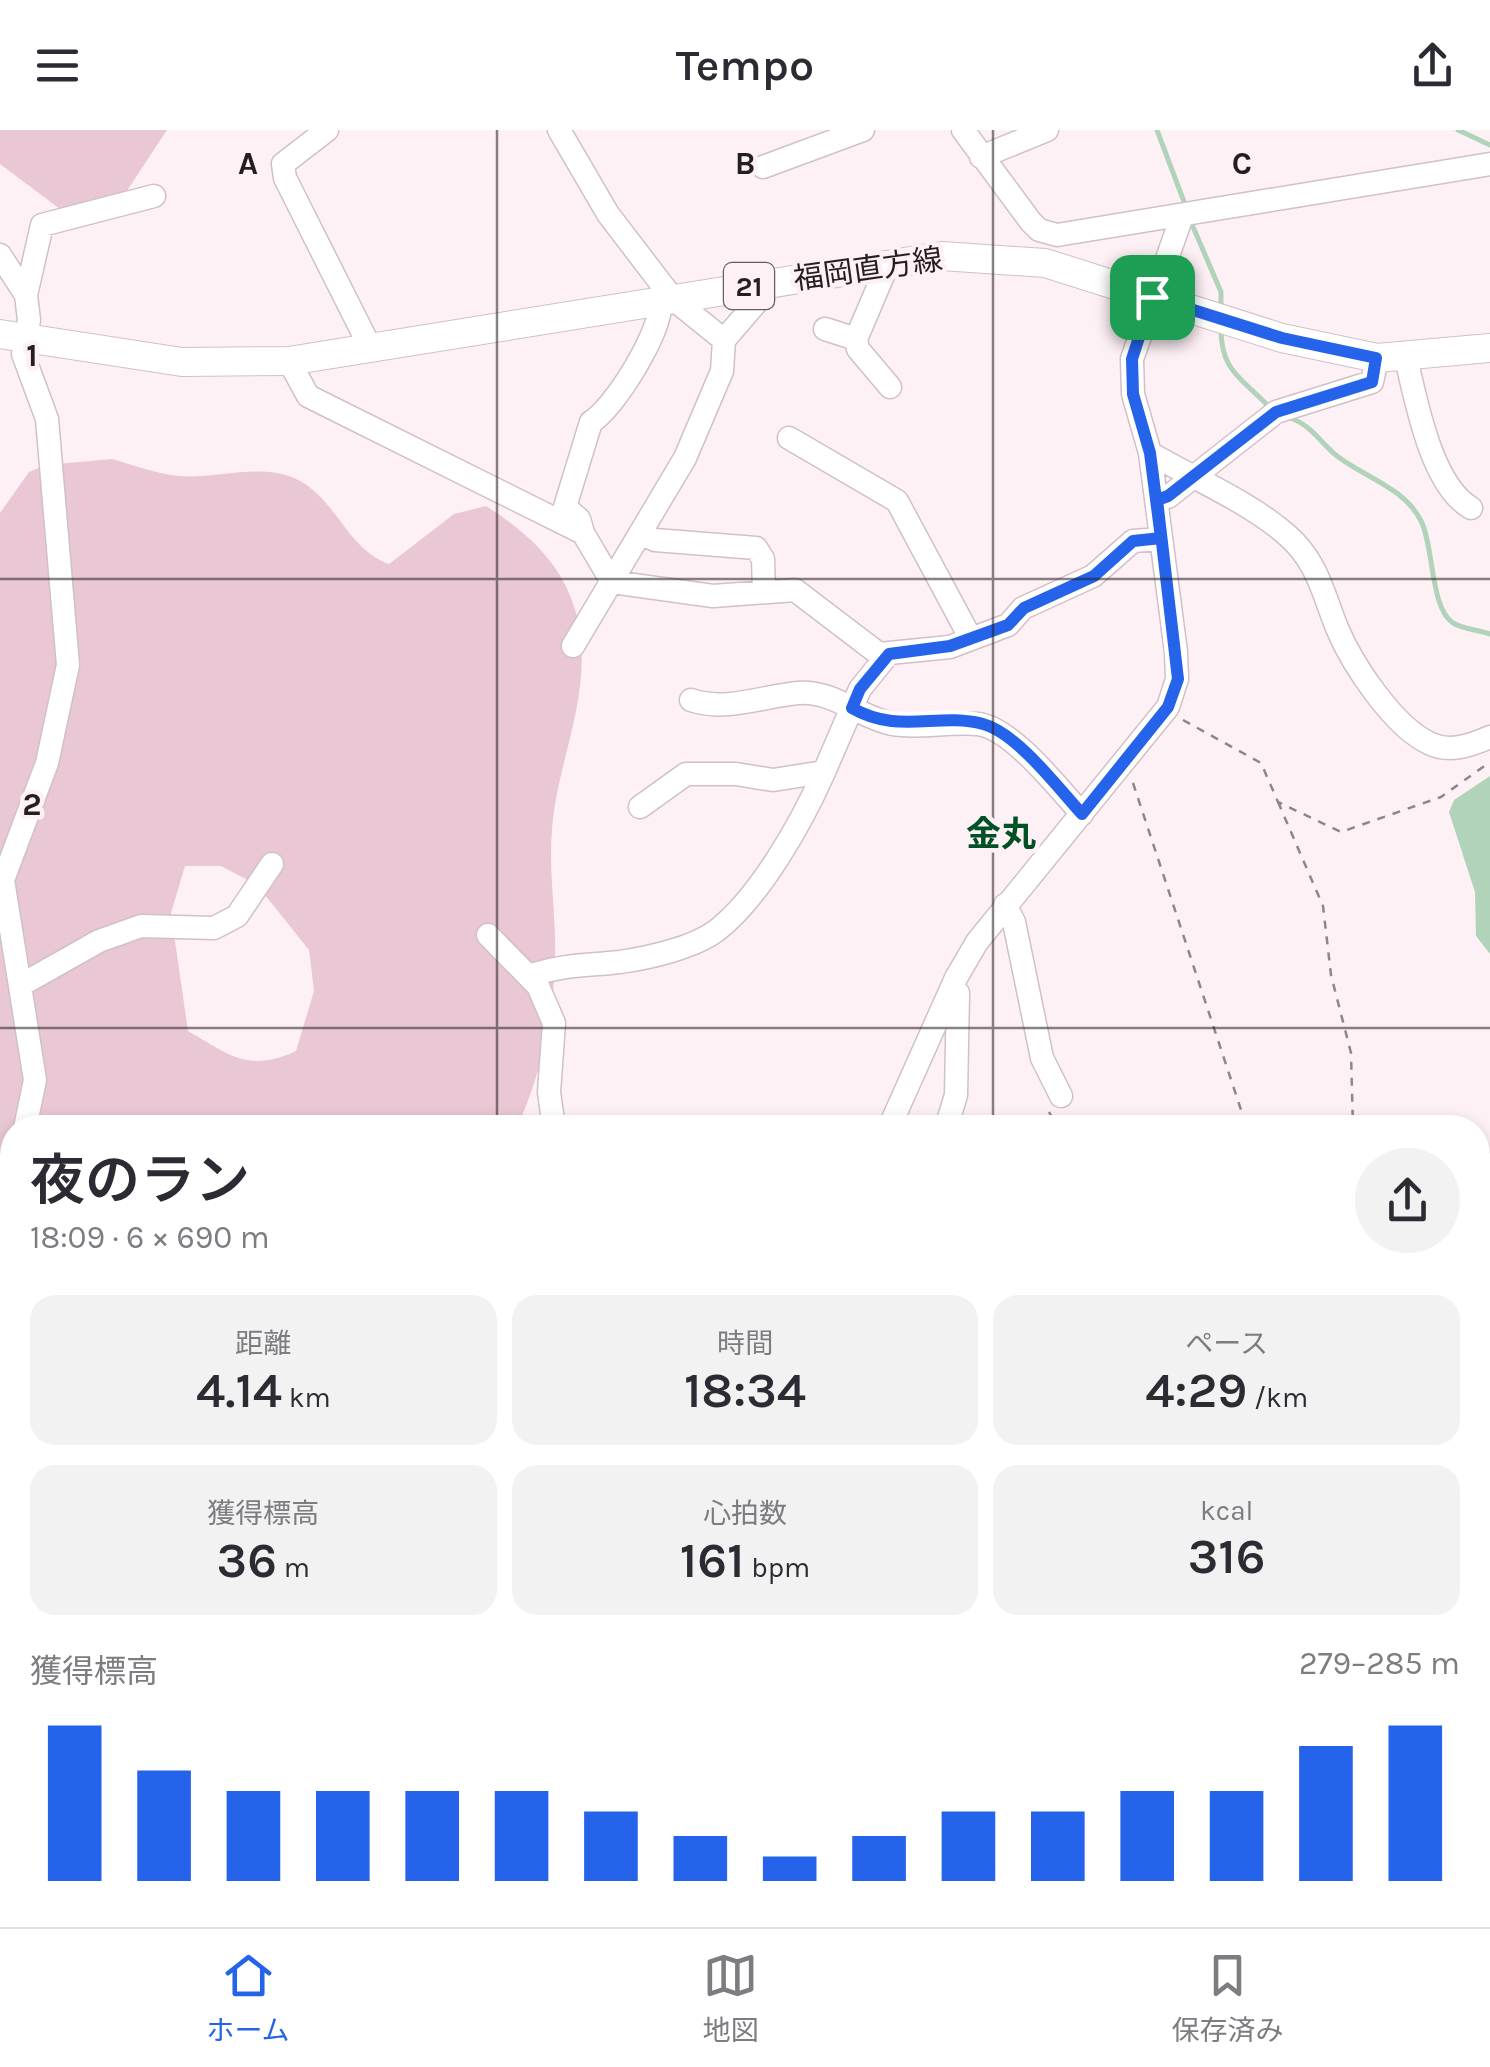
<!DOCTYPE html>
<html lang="ja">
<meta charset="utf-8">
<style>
body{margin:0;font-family:Karla,"Noto Sans JP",sans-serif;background:#f2f2f3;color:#2b2b33;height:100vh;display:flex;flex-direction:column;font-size:38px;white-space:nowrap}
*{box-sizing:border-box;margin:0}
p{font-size:32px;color:#7c7c81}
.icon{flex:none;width:55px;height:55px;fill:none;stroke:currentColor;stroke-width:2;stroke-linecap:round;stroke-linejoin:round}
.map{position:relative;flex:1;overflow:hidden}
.details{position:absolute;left:0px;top:985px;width:1490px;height:812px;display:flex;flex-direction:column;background:#fff;border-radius:40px 40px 0 0;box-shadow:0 5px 15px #0003}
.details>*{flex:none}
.pin{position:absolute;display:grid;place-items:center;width:85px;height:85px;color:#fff;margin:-42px;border-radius:20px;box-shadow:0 5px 15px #0006}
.round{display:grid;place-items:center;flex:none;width:105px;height:105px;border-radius:52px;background:#f2f2f3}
.head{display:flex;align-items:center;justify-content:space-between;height:170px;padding:0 30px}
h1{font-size:55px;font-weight:600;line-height:75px}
.metrics{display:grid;grid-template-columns:repeat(3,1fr);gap:15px;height:170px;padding:10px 30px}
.metrics div{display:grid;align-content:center;border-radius:25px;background:#f2f2f3;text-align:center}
.metrics b{font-size:50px;font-weight:600}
.metrics small{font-size:28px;font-weight:400}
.metrics p{font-size:28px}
.chart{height:280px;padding:20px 30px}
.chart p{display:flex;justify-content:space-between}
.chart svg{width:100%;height:180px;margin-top:10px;stroke:#2563eb;stroke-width:6}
header{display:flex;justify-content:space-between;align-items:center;height:130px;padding:0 30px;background:#fff;font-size:45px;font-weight:600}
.tab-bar{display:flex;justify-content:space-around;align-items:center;height:140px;border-top:2px solid #e1e1e2;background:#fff;font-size:28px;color:#7c7c81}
.tab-bar a{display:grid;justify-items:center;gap:5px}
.tab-bar .on{color:#2563eb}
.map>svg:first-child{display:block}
</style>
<header><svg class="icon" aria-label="menu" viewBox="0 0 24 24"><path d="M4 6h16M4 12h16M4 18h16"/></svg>Tempo<svg class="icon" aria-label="share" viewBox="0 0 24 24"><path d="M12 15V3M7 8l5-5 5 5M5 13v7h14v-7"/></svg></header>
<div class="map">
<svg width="1490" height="1797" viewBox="0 0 1490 1797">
<rect width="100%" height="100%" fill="#fef1f6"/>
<path fill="#eac7d5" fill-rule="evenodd" d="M0,0H167L115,79L64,82L0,34Z
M112,329C133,335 157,344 179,346C215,349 260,333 294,348C336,366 346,419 389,434L454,384L486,376C527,402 563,434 576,483C596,560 558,625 552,699C549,735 554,771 555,806C557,870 544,939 517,997L12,998V1165L0,1166V383L29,342L46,335ZM185,736H221L257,755L309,820L314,861L296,921C248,943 230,925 188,901L171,783Z
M12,1454V1623L0,1610V1455Z
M28,1785H219L218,1797H28Z
M1019,1785H1189L1197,1797H1029Z"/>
<path fill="#b1d3b9" d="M1490,646V824L1476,806L1475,762L1449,682L1454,670Z"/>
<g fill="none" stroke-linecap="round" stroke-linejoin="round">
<path stroke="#b1d3b9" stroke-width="5" d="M1157,0L1186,77
M1458,0L1490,15
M1191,92L1221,162V180
M1221,196C1220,243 1243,248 1272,280
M1290,288C1311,295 1320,312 1337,326C1364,347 1405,358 1421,391C1434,416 1430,478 1453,493C1463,499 1479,500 1490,504"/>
<defs>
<path id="minor" d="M327,0L283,34L285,48L371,219
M559,0L608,84L673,169L724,210
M963,0L1031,92L1039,100L1057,105L1490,34
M981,27L1047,0
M763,37L863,0
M0,125L26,165L29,190L23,224L47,289L68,535L47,633L3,750L35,950L25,998
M888,134L856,209L858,219L890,257
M26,165L42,95L154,66
M825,199L856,209
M1406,228C1416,270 1431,355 1471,378
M289,231L308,266L583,403L612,452L713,466L795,460L879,524L950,517L1008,495L1023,478L1093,446L1133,411L1161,409
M789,308L897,371L971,509
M1150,323C1194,349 1248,371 1287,405C1317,431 1323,463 1337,498C1352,534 1394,598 1431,614C1450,623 1472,615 1490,607
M1157,370L1168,367L1276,282L1372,252L1377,228
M582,399L579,389L565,377L591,292C614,279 664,198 660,171
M641,404L655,410L756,418L763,429L764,462
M573,516L685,328L722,241L724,210L755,174L760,155
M691,570C726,582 763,566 798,563C833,560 859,587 892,594C920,599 950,591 978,594C1012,598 1059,659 1082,684
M640,677L686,644H736L773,650L824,642L860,559L889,523
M1005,775L1014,792L1042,928L1061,966
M488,805L538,856L554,893L549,962L554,998
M529,846C566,834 584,836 620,832C648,828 693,818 716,801C760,767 802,692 824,642
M21,855L99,811L141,796L214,798L237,786L272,734
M889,998L956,848L977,812L1168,577L1177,549L1176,522L1150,323L1133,264L1132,229L1182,86
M946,998L956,965L958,863L952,857
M0,1055L12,1028
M0,1126L12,1129
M1478,1168L1490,1175
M1478,1273L1490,1268
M1422,1785L1429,1797
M868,1797L877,1785"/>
<path id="major" d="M0,204L182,232L289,231L942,126L1045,133L1282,208L1377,228L1490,218"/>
</defs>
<use href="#minor" stroke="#d0c0c7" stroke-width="25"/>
<use href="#major" stroke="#d0c0c7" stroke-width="30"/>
<path stroke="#8f868a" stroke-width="2.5" stroke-dasharray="8 8" stroke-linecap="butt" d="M1183,590L1261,633L1278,672L1341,702L1441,667L1490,632
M1133,653L1247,998
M1278,672L1323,776L1331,845L1351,923L1353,998
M1049,982L1058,998
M0,1223L12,1224
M1478,1632L1490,1627
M1112,1785L1117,1797"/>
<use href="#minor" stroke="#fff" stroke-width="22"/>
<use href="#major" stroke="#fff" stroke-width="28"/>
<defs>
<path id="rail" d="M0,1176H12
M1478,1221L1490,1222"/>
</defs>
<use href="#rail" stroke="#8f868a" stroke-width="9"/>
<use href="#rail" stroke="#fef1f6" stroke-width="5" stroke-dasharray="15" stroke-linecap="butt"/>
</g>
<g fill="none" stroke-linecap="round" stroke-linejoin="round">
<defs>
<path id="route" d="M1152,167L1132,229L1133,264L1150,323L1161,408L1133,411L1094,446L1024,478L1008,495L950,516L889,524L860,559L852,578C899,605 937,582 983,594C1017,603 1059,659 1082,684L1168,577L1178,549L1157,370L1168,366L1276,282L1372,252L1376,228L1282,208L1152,167"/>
</defs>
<use href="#route" stroke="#fff" stroke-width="20"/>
<use href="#route" stroke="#2563eb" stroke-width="12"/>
</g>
<path fill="none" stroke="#241e21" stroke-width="2.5" stroke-opacity="0.55" d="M497,0V998M993,0V998M0,449H1490M0,898H1490M0,1348H12M1478,1348H1490M497,1785V1797M993,1785V1797"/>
<g text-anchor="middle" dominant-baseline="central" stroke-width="9" stroke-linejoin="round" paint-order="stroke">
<rect fill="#fef1f6" stroke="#655d61" stroke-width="2.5" x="724" y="133" width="50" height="46" rx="8"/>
<g font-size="28" font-weight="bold" fill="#241e21">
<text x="749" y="156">21</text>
</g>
<g font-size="30" fill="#241e21" stroke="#fef1f6">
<text transform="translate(868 139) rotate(-8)">福岡直方線</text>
</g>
<g font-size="35" font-weight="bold" fill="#005126" stroke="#fef1f6">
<text x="1001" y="704">金丸</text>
</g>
</g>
<g font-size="32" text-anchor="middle" font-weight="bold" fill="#241e21" stroke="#fef1f6" stroke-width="9" stroke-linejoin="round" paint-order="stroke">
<text x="248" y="44">A</text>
<text x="745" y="44">B</text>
<text x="1242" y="44">C</text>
<text x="32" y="236">1</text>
<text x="32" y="685">2</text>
</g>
</svg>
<div class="pin" style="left:1152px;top:167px;background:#1e9e55"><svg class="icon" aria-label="arrive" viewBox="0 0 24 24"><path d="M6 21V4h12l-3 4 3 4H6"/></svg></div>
<section class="details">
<div class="head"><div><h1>夜のラン</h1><p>18:09 · 6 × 690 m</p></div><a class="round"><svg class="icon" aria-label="share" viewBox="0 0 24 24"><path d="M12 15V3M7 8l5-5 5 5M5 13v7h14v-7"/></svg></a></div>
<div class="metrics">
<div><p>距離</p><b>4.14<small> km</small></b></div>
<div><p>時間</p><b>18:34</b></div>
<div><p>ペース</p><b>4:29<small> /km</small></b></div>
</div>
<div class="metrics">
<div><p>獲得標高</p><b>36<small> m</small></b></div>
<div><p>心拍数</p><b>161<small> bpm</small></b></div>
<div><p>kcal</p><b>316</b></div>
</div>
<div class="chart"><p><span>獲得標高</span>279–285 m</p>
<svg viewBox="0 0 160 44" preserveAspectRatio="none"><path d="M5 44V6M15 44V17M25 44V22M35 44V22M45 44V22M55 44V22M65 44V27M75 44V33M85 44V38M95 44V33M105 44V27M115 44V27M125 44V22M135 44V22M145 44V11M155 44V6"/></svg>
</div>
</section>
</div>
<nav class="tab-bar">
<a class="on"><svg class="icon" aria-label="home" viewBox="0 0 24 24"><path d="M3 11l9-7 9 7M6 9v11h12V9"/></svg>ホーム</a>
<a><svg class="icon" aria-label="map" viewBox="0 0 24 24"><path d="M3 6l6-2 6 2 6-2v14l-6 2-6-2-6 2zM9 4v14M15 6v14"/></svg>地図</a>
<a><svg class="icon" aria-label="saved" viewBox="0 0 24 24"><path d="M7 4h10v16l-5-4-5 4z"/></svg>保存済み</a>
</nav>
